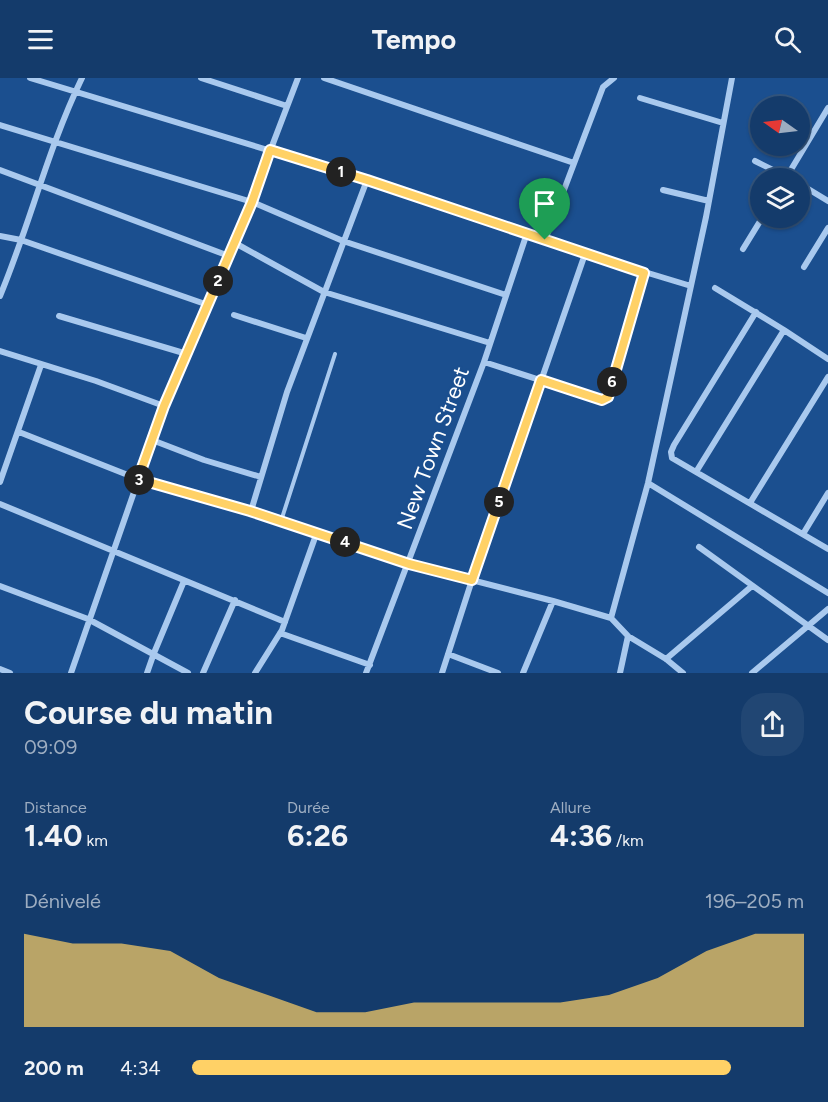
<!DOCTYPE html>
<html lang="fr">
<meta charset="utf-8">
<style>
body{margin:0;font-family:Figtree,sans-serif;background:#214673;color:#f1f3f6;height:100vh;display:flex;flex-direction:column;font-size:22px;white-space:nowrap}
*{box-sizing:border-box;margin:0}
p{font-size:20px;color:#9dadc1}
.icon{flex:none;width:33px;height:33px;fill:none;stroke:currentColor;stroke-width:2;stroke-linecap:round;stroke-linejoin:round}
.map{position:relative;height:595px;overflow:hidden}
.side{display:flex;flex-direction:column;background:#143b6b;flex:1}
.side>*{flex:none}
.needle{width:39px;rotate:284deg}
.tools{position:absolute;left:750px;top:18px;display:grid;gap:12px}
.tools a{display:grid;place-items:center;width:60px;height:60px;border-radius:50%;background:#143b6b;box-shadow:0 2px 4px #0004,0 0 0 2px #33557e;font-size:30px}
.pin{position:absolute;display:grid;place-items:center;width:51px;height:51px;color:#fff;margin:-62px -26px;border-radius:50% 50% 50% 0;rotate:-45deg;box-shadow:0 0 6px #0007}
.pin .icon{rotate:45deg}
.km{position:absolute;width:30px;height:30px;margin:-15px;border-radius:50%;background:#222;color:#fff;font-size:16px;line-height:30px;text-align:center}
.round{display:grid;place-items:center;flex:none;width:63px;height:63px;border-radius:24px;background:#214673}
.headline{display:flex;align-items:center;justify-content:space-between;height:102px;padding:0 24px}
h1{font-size:33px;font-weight:700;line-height:45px}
.metrics{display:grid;grid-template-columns:repeat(3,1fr);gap:9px;height:102px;padding:6px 24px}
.metrics div{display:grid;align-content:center}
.metrics b{font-size:30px;font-weight:700}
.metrics small{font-size:16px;font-weight:400}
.metrics p{font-size:16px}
.chart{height:168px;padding:12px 24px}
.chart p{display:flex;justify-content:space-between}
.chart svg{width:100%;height:108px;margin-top:6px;fill:#ffd166;opacity:.7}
ul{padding:0 24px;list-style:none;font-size:20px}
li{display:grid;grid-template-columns:96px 72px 1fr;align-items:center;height:45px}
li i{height:15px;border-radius:8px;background:#ffd166}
header{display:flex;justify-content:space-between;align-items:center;height:78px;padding:0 24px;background:#143b6b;font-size:27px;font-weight:700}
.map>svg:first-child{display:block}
</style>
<header><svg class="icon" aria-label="menu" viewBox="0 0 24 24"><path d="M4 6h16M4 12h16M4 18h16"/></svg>Tempo<svg class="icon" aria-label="search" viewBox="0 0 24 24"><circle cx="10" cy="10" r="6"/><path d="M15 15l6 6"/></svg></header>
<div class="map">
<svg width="828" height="595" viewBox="0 0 828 595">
<rect width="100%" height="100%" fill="#1b4f8f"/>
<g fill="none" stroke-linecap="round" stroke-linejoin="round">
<path stroke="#a9c9ee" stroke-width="4" d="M281,443L335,276"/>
<path stroke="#a9c9ee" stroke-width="6" d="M30,0L367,102L585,176L691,208
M201,0L287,28
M324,0L574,85
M640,20L723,45
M0,47L252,124L343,163L506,217
M755,83L789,100
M0,92L229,178
M786,100L828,30
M800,106L828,123
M663,112L709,123
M0,158L21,162L208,227
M545,162L603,9L614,0
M235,165L324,214L490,265
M743,171L762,140
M804,189L828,150
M715,210L784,252L828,281
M0,218C30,146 48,70 82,0
M756,234L674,367L671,374L672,380L828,471
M234,237L306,260
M59,238L187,276
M0,273L96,303L164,328
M484,284L602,322L607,319L644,195
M19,354L138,401L251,433L409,486L553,523L611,540L628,558L666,581L683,595
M152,362L204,382L261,399
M696,394L784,252
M0,404L41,287
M648,405L828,515
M750,425L828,299
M0,426L285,544
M251,433L287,314L367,102
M803,456L828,415
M699,469L828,562
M0,508L88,541L188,595
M611,540L648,405L706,139L732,0
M280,555L370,587
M448,576L498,595
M666,581L752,508
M0,591L10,595
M71,595L164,328L235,165L298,0
M147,595L154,575L184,503
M203,595L235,522
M255,595L282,552L317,454
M366,595L484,284L527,155
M442,595L472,502L585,176
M523,595L553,523
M620,595L628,558
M752,595L828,531"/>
</g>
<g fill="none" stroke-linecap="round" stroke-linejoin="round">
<defs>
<path id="route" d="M270,72L367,102L644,195L608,319L602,322L541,302L472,502L409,486L250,433L138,401L164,328L252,124Z"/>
</defs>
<use href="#route" stroke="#fff" stroke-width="12"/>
<use href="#route" stroke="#ffd166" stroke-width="8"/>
</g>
<g text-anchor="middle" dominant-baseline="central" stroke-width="4.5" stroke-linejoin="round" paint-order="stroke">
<g font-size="22" fill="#fff" stroke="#1b4f8f">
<text transform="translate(433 370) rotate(-70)">New Town Street</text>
</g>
</g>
</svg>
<div class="tools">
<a><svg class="needle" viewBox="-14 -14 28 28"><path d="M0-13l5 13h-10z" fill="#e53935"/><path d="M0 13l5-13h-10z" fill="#9dadc1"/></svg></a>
<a><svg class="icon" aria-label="layers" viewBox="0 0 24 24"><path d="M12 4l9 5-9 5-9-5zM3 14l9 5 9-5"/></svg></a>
</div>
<div class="pin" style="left:545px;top:162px;background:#1e9e55"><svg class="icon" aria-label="arrive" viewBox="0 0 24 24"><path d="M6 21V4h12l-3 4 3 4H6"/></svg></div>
<b class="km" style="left:341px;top:94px">1</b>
<b class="km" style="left:218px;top:203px">2</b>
<b class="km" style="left:139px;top:402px">3</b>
<b class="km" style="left:345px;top:464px">4</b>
<b class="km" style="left:499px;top:424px">5</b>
<b class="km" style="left:612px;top:304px">6</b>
</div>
<section class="side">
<div class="headline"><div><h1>Course du matin</h1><p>09:09</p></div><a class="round"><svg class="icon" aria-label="share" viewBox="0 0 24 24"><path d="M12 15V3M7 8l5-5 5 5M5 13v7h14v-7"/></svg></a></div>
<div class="metrics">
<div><p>Distance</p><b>1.40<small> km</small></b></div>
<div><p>Durée</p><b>6:26</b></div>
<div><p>Allure</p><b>4:36<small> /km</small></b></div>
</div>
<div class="chart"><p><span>Dénivelé</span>196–205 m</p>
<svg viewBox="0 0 160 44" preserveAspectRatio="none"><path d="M0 44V6L10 10L20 10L30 13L40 24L50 31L60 38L70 38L80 34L90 34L100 34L110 34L120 31L130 24L140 13L150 6L160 6V44z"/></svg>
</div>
<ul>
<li><b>200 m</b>4:34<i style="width:88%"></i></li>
</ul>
</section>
